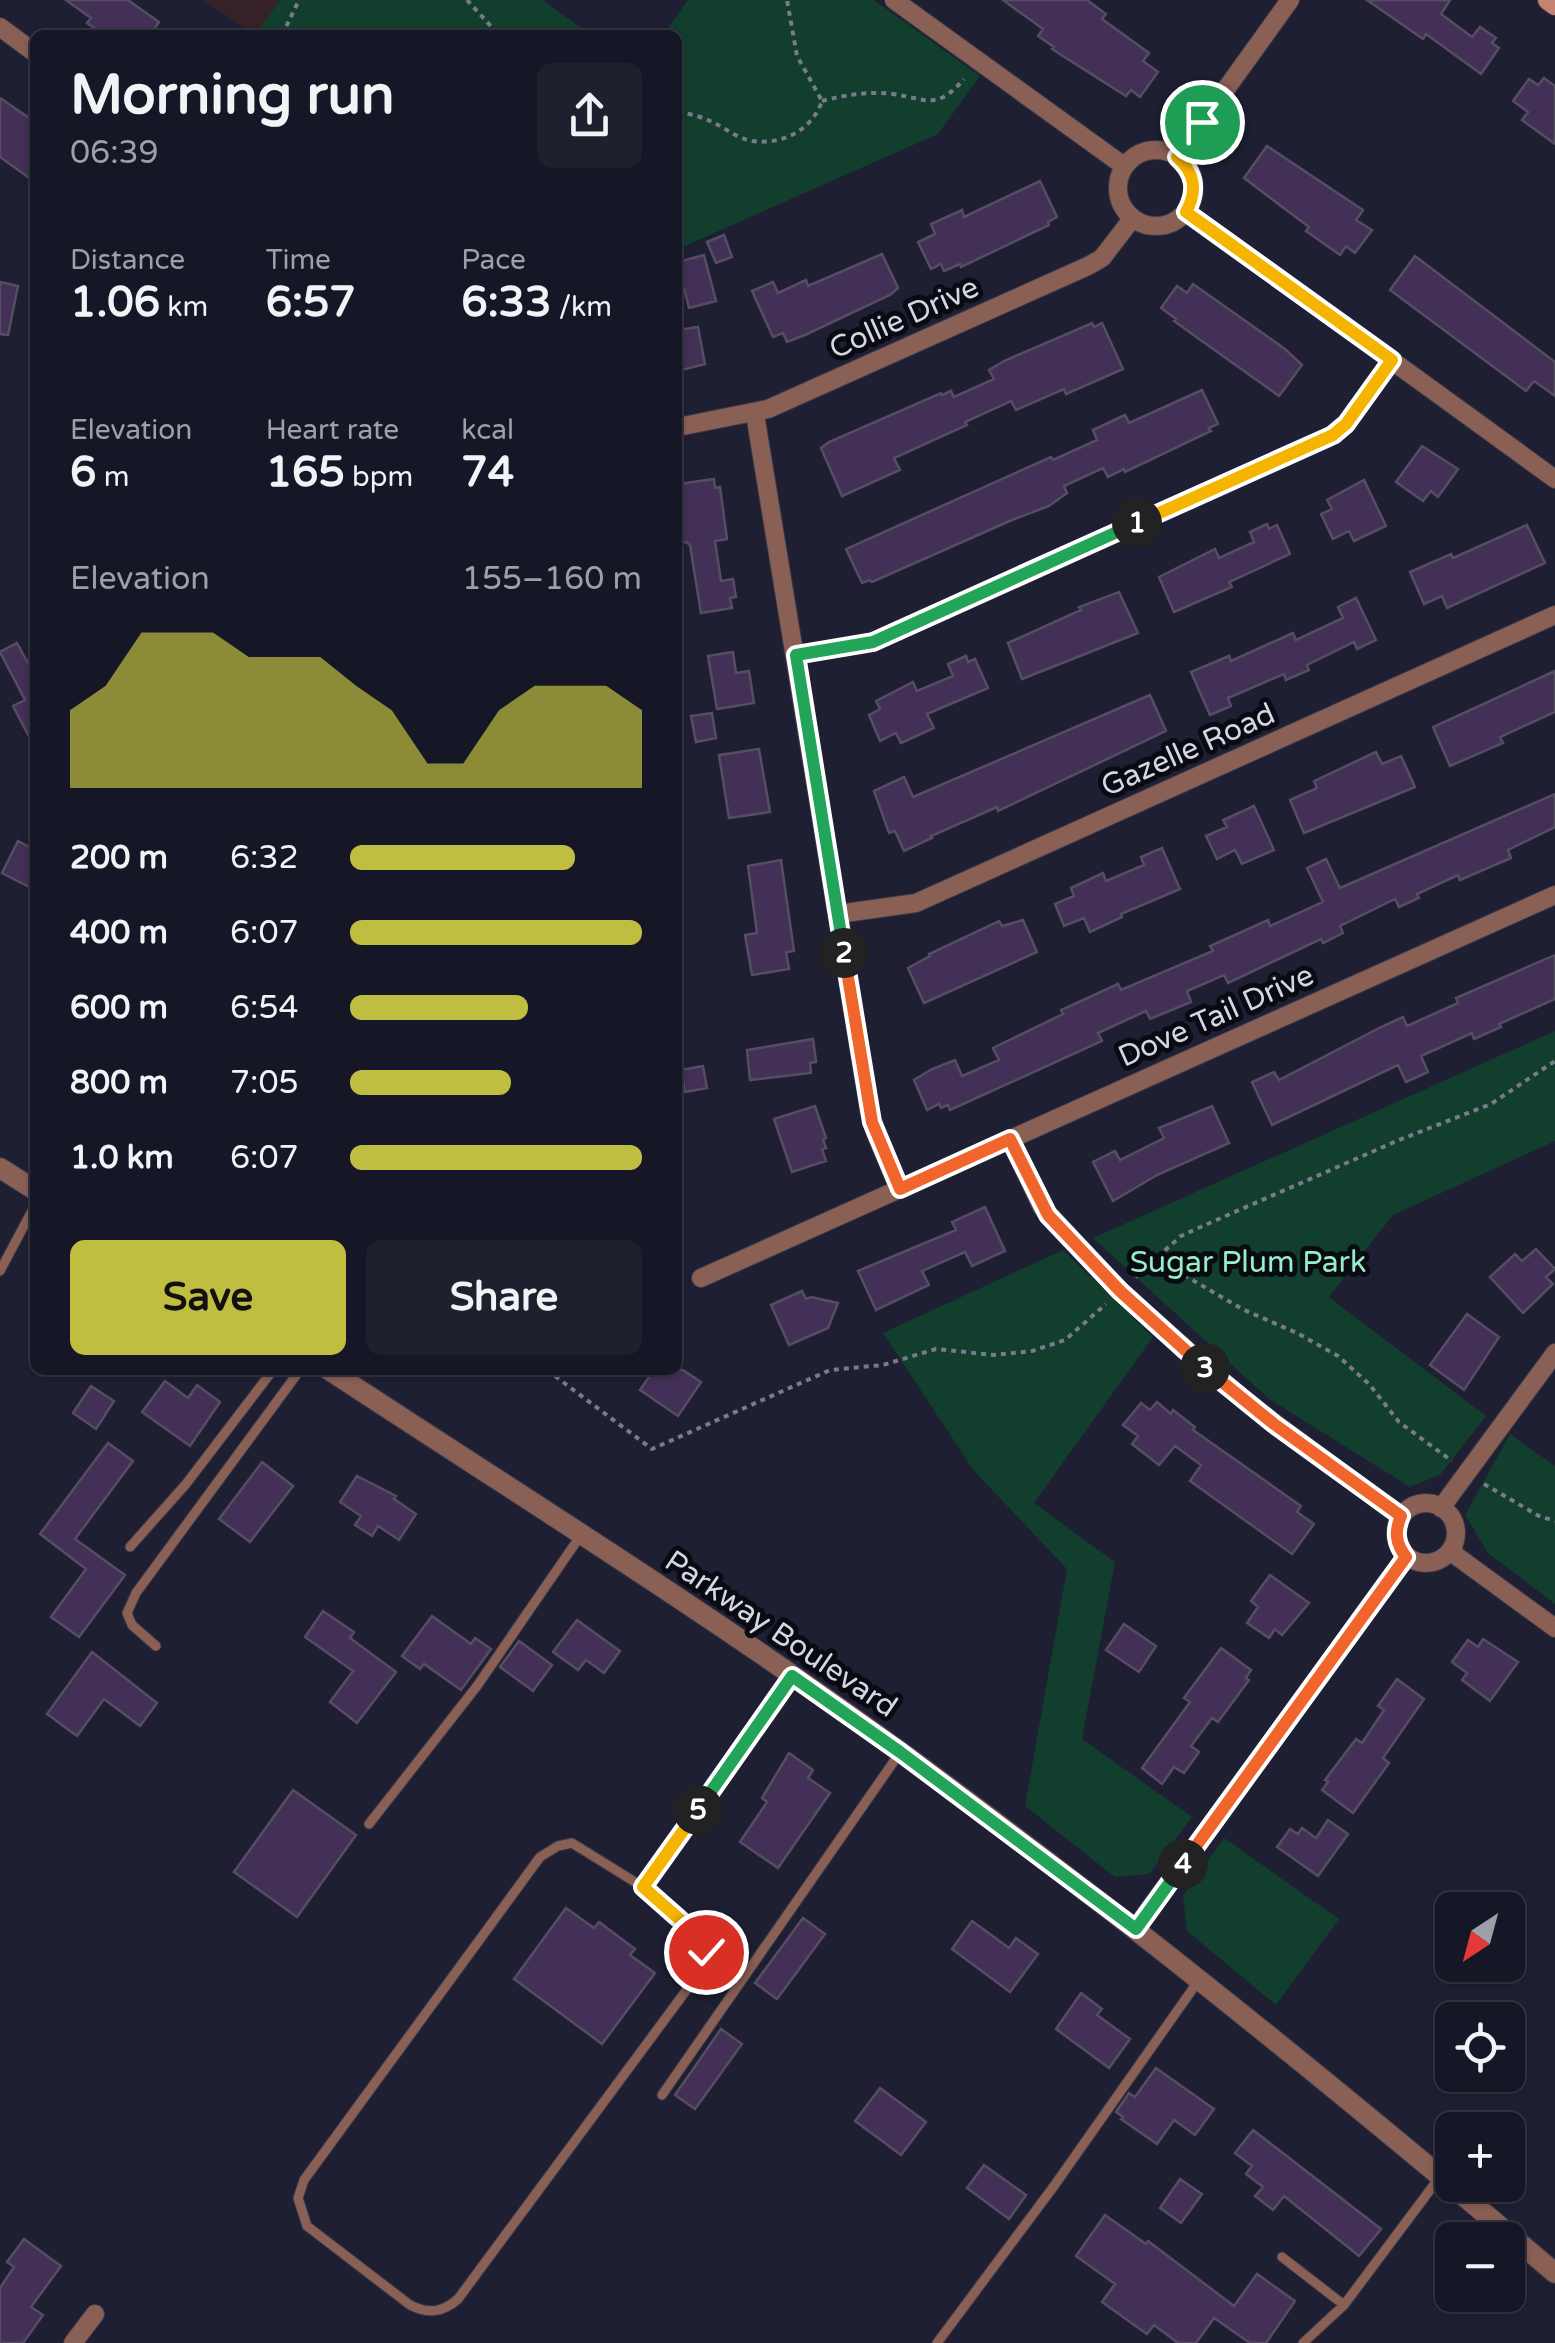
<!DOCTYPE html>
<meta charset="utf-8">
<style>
body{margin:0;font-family:"Varela Round",sans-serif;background:#1f202e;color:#f1f3f6;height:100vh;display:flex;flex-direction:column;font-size:38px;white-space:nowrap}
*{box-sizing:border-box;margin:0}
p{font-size:32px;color:#9e9fa7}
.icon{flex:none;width:55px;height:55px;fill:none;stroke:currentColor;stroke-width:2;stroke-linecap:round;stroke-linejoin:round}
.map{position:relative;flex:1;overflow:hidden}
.drawer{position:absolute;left:30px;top:30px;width:652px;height:1345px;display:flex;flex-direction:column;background:#161726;border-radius:15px;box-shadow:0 2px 8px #0004,0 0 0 2px #353643}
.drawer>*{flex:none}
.needle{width:65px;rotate:216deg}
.buttons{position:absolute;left:1435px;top:1892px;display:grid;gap:20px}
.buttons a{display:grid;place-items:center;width:90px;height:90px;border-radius:15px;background:#161726;box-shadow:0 2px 8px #0004,0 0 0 2px #353643;font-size:50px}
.pin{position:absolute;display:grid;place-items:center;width:85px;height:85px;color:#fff;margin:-42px;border:5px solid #fff;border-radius:50%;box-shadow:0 2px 10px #0007}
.km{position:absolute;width:50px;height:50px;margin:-25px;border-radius:50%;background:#222;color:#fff;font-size:28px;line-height:50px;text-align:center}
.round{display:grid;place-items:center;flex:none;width:105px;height:105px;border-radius:15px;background:#1f202e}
.head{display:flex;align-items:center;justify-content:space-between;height:170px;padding:0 40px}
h1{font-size:55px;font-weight:700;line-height:75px}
.figures{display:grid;grid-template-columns:repeat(3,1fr);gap:15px;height:170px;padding:10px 40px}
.figures div{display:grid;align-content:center}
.figures b{font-size:42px;font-weight:700}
.figures small{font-size:28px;font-weight:400}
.figures p{font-size:28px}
.chart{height:280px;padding:20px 40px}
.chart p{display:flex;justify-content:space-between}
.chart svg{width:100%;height:180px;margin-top:10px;fill:#bfbe41;opacity:.7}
.primary-button{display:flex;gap:20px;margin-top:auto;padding:20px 40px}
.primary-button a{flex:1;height:115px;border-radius:15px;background:#bfbe41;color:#111;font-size:40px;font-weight:700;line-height:115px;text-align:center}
.primary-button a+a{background:#1f202e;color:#f1f3f6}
ul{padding:0 40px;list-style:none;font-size:32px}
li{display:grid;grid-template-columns:160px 120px 1fr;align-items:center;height:75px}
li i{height:25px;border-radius:12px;background:#bfbe41}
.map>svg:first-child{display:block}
</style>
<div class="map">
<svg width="1555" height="2343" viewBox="0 0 1555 2343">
<rect width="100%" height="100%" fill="#1e1f32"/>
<path fill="#352227" d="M202,0H280L255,35Z"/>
<path fill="#113e2d" d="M280,0H543L591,35H255Z
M688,0H874L980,76L938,134L678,249V35H663Z
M1555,1031V1141L1393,1215L1329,1297L1486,1416L1440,1475L1410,1487L1269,1399L1093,1238Z
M1063,1250L1153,1337L1034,1503L1115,1562L1082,1739L1192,1817L1149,1874L1115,1877L1025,1806L1067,1569L974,1471L883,1333Z
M1510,1434L1555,1466V1604L1488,1553L1465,1515Z
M1224,1838L1339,1919L1276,2005L1187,1931L1183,1896Z"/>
<path fill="#423056" stroke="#574d62" stroke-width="2.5" d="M66,0H128L159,22L150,35H104L87,23L91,18Z
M1003,0H1087L1106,14L1102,19L1149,53L1143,61L1158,72L1140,97L1131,90L1126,96L1052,49L1054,47L1038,36L1043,29Z
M1367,0H1450L1441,14L1472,37L1480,27L1496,38L1492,43L1499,48L1481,74L1426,34L1423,39Z
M1544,78L1555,86V144L1522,120L1528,112L1513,101L1529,79L1538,85Z
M0,98L35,122V182L0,157Z
M1267,146L1363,210L1356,220L1372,230L1355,253L1346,246L1340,255L1306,231L1309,227L1244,178Z
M1040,181L1057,217L1048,222L1049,225L961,267L960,264L944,271L941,264L931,269L918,242L935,234L931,224L962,210L964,217Z
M724,235L732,257L716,263L707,242Z
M882,254L898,288L890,295L805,335L787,342L783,333L773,337L752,291L773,282L778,293L806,280L808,286Z
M704,255L716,301L689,308L684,288L678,289V262Z
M1415,256L1555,362V396L1534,381L1526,391L1390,290Z
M0,282L18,286L8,335L0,334Z
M1193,284L1285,349L1302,365L1279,396L1174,321L1176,319L1161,308L1177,286L1187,293Z
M1092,323L1094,327L1102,323L1123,369L1066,394L1064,389L1016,410L1011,401L965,422L967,425L894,458L900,470L842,496L821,448L829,442L941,393L942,395L951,391L954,397L994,379L989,370L1004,361Z
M698,327L705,364L678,371V330Z
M1202,390L1218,424L1209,428L1211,431L1125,472L1124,469L1108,477L1103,468L1064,486L1067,493L1049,506L1012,520L872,582L870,580L862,583L846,549L1051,457L1053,460L1097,440L1093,430L1125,415L1129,423Z
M1422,446L1458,469L1438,497L1431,491L1423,501L1396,482Z
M714,479L715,488L720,487L727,539L715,541L721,581L733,579L736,597L730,598L732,608L701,613L690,545L686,542L678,543V484Z
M1364,480L1386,526L1354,541L1349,531L1333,539L1321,514L1332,509L1327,500Z
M1267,524L1269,529L1277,525L1290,554L1229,582L1232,587L1174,612L1159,577L1215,549L1219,558L1254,542L1250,532Z
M1527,525L1545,563L1447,608L1442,596L1424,604L1410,572L1451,554L1453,558Z
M1119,592L1138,633L1022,679L1008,643L1081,610L1079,607Z
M1356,598L1376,640L1357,649L1354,642L1307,665L1309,670L1286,680L1284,674L1228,698L1231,706L1210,715L1191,672L1229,656L1231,661L1293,633L1296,640L1343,618L1338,607Z
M17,643L35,676V748L13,706L25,700L0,652Z
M733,652L736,673L749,671L754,703L717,709L708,656Z
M966,656L968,662L975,659L988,688L927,714L934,728L901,743L896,733L880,741L869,715L880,709L876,701L913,682L917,691L953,676L948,664Z
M1555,671V712L1500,737L1503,743L1450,766L1433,727Z
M1150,695L1166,731L998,811L997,807L931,836L932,838L904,851L895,831L889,833L874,791L904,777L913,797Z
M712,713L716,738L696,742L691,716Z
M759,749L770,812L729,818L719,755Z
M1376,752L1382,764L1401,756L1415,787L1304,833L1290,800L1317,788L1314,781Z
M1555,794V827L1508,850L1511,858L1460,880L1458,875L1417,894L1419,898L1399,907L1395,899L1340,926L1343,933L1323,943L1321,939L1228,983L1224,975L1187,991L1191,1002L1150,1019L1146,1011L1098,1033L1102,1041L950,1110L948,1105L941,1108L939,1104L927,1110L914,1080L932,1069L955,1060L962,1076L999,1060L993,1048L1063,1014L1061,1010L1118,984L1121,990L1213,951L1210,946L1268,920L1270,926L1323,902L1307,868L1326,859L1340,888Z
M1254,806L1274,850L1242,864L1235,850L1217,859L1206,836L1227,827L1223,820Z
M18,841L35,850V890L2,873Z
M1162,848L1180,889L1121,914L1122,917L1090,932L1084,918L1064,926L1055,904L1074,896L1071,888L1103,873L1106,881L1144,865L1141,857Z
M781,860L794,951L786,952L789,969L752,975L745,935L757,933L748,866Z
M1023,920L1037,952L924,1003L908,968L930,956L929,954L999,921L1002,926Z
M1555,955V999L1499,1024L1501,1027L1474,1039L1472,1033L1421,1056L1428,1072L1406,1082L1398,1065L1272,1125L1252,1082L1274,1072L1279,1080L1381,1027L1403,1017L1407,1026L1458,1003L1456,998Z
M813,1039L816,1062L810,1063L811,1073L750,1080L747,1050Z
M703,1066L707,1088L685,1092L681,1070Z
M815,1106L826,1138L823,1139L826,1148L822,1149L826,1161L792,1172L774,1119Z
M1212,1106L1229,1143L1157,1175L1113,1201L1093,1162L1115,1151L1120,1160L1164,1138L1159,1128Z
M985,1207L1005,1251L972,1266L965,1252L922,1271L929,1285L876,1310L858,1271L956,1230L952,1222Z
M1536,1249L1555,1269L1546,1277L1553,1284L1523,1313L1490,1277L1515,1254L1522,1261Z
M802,1291L806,1299L811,1297L838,1303L828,1328L789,1345L771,1305Z
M1467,1314L1499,1337L1464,1390L1430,1365Z
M654,1370H683L701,1382L678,1416L640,1390Z
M165,1381L188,1398L197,1385L220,1402L190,1446L142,1412Z
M91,1386L114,1401L96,1429L73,1413Z
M1157,1402L1171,1414L1173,1410L1195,1427L1193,1430L1301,1506L1297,1512L1314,1524L1292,1554L1190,1481L1201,1465L1175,1446L1159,1465L1132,1444L1138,1436L1123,1425L1141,1403L1150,1410Z
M108,1443L133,1461L75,1539L125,1575L79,1637L51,1617L86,1569L40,1534Z
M262,1462L293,1486L250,1542L219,1519Z
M357,1476L396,1496L394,1499L416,1514L399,1540L378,1526L372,1536L355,1525L361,1516L340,1502Z
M1270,1575L1309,1603L1282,1635L1275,1629L1269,1638L1247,1623L1258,1607L1251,1601Z
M323,1611L354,1632L350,1638L396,1672L357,1723L330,1702L353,1671L305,1637Z
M432,1616L471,1644L475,1638L491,1649L461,1690L424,1664L420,1669L402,1656Z
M577,1620L620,1651L604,1673L586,1660L578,1670L553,1652Z
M1124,1624L1156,1646L1139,1672L1106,1650Z
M1483,1639L1518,1662L1490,1701L1462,1680L1467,1673L1452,1662L1468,1640L1478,1647Z
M519,1641L552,1665L533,1691L500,1667Z
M1221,1648L1251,1670L1246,1678L1249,1680L1218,1722L1212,1718L1191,1746L1199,1752L1184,1773L1174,1767L1162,1784L1142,1768L1190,1702L1184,1698Z
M92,1652L157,1703L140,1726L104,1699L77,1736L47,1714Z
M1397,1679L1424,1699L1383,1758L1389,1763L1353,1813L1322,1790L1328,1782L1325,1780L1356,1739L1362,1743L1384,1710L1378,1706Z
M789,1753L813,1770L808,1778L830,1793L778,1868L740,1842L767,1802L762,1798Z
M293,1790L356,1835L297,1917L234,1872Z
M1328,1820L1348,1834L1318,1876L1277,1847L1290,1829L1298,1834L1302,1828L1316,1838Z
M566,1908L594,1928L599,1922L635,1949L630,1955L655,1973L602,2044L514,1979Z
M803,1918L825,1934L777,1999L755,1983Z
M972,1921L1009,1948L1016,1938L1038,1954L1010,1992L952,1949Z
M1081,1993L1102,2009L1097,2015L1130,2039L1109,2068L1056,2029Z
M721,2029L742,2044L695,2109L675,2095Z
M1156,2068L1214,2109L1195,2135L1174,2120L1157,2144L1121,2119L1123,2117L1116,2112L1129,2093L1135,2097Z
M880,2088L926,2122L901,2155L855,2121Z
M1253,2130L1381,2229L1359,2256L1284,2196L1273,2210L1255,2196L1263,2187L1246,2174L1252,2166L1235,2153Z
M984,2165L1026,2195L1009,2219L967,2188Z
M1180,2179L1202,2194L1181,2223L1160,2208Z
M1105,2215L1146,2244L1148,2241L1234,2306L1257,2274L1295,2301L1266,2343H1250L1214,2318L1196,2343H1178L1154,2325L1147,2334L1102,2302L1115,2284L1076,2256Z
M24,2239L61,2266L31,2307L43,2315L23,2343H0V2288L14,2267L7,2262Z"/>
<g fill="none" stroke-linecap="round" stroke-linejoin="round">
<defs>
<path id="service" d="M0,1271L35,1205
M130,1547L186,1484L273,1370
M156,1646L132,1625L127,1613L136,1593L300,1370
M369,1824L477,1686L581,1535
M643,1887L694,1932L707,1952L705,1965L458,2299C442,2313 428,2314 410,2305L307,2226L298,2198L304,2180L540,1857L558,1846L572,1843L643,1887L792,1677
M662,2095L899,1754
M1282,2257L1344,2305
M937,2343L1054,2186L1199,1980
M1303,2343L1344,2305L1439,2178"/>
<path id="minor" d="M894,0L1124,166
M0,27L35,53
M1118 188a38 38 0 1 1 76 0a38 38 0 1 1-76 0Z
M1177,157L1290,0
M1187,212L1555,479
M755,414L869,1109L876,1134L899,1189
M678,427L768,409L1088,266L1102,258L1132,219
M796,655L873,642L1327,438L1346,424L1392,360
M838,914L916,903L1555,615
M1010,1139L1042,1207L1120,1291L1245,1401L1401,1517
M701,1278L1555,895
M1396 1533a30 30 0 1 1 60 0a30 30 0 1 1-60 0Z
M1441,1508L1555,1353
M1451,1552L1555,1628
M1135,1929L1406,1557
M73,2343L95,2314"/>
<path id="tertiary" d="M0,1168L35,1190
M329,1370C521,1496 717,1618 902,1753C1127,1917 1343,2093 1555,2273"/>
<path id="secondary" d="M1548,0L1555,5"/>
</defs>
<use href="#service" stroke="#38394b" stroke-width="11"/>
<use href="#minor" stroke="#38394b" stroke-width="20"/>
<use href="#tertiary" stroke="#38394b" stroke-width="22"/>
<use href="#secondary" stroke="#38394b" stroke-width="22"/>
<path stroke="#797a8a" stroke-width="4" stroke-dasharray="5 5" stroke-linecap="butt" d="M467,0L499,35
M282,35L299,0
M822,101C845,95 868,91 893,94C927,99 936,111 964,79
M678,111C688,114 699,116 708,120C723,126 736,138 752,141C783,145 812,130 822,101L797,56L787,0
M1158,1260L1244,1310L1297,1333L1338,1356L1369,1384L1399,1422L1452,1461
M1135,1277L1181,1236L1196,1229L1399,1140L1491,1104L1555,1061
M547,1370L652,1449L830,1370L883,1365L936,1349L994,1355L1032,1351L1065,1340L1106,1304
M1484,1484L1539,1516L1555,1521"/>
<use href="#service" stroke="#8a6055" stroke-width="9"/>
<use href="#minor" stroke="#8a6055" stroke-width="18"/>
<use href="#tertiary" stroke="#8a6055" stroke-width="20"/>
<use href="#secondary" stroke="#c78372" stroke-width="20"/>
</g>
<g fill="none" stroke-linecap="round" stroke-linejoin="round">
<defs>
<path id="split-1" d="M1137,523L1333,435L1346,424L1392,360L1186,212C1198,190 1195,173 1177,157L1202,122"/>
<path id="split-2" d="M844,953L796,655L873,642L1137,523"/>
<path id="split-3" d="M844,953L872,1122L900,1189L1010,1139L1048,1215L1120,1291L1205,1368"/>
<path id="split-4" d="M1183,1864L1406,1557C1396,1544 1394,1532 1401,1516L1274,1424L1205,1368"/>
<path id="split-5" d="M698,1810L792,1676L900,1752L1136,1929L1183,1864"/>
<path id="split-6" d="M698,1810L643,1887L694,1932L706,1952"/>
</defs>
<use href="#split-1" stroke="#fff" stroke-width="20"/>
<use href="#split-2" stroke="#fff" stroke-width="20"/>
<use href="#split-3" stroke="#fff" stroke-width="20"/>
<use href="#split-4" stroke="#fff" stroke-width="20"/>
<use href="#split-5" stroke="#fff" stroke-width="20"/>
<use href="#split-6" stroke="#fff" stroke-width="20"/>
<use href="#split-1" stroke="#f5b400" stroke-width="12"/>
<use href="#split-2" stroke="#22a559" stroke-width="12"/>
<use href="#split-3" stroke="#f0652b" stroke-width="12"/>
<use href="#split-4" stroke="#f0652b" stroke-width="12"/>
<use href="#split-5" stroke="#22a559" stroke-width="12"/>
<use href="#split-6" stroke="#f5b400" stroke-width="12"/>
</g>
<g text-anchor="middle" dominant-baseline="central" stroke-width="10" stroke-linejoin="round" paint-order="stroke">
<g font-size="30" fill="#d5d6e3" stroke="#090a12">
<text transform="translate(904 318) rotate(-24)">Collie Drive</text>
<text transform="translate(1188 750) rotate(-24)">Gazelle Road</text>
<text transform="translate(1216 1016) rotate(-24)">Dove Tail Drive</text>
<text transform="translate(781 1634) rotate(34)">Parkway Boulevard</text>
</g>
<g font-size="30" fill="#98edc6" stroke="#090a12">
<text x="1248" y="1262">Sugar Plum Park</text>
</g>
</g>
</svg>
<div class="buttons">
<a><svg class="needle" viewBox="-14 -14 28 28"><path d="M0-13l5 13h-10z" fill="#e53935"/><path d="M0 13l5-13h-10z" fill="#9e9fa7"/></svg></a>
<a><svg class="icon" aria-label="locate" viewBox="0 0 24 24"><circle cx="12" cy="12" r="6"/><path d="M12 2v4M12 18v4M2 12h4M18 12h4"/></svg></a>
<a>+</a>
<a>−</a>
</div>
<div class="pin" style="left:1202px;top:122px;background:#1e9e55"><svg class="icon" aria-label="arrive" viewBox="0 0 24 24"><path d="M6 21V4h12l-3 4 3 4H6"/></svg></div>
<div class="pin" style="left:706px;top:1952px;background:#d93025"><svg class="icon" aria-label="check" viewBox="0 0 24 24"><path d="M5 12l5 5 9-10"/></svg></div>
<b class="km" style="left:1137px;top:523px">1</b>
<b class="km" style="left:844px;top:953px">2</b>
<b class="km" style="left:1205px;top:1368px">3</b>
<b class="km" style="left:1183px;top:1864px">4</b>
<b class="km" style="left:698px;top:1810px">5</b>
<section class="drawer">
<div class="head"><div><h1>Morning run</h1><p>06:39</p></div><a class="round"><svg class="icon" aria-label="share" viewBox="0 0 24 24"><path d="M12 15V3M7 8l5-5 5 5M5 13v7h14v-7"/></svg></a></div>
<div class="figures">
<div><p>Distance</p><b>1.06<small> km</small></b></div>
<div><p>Time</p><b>6:57</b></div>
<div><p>Pace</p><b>6:33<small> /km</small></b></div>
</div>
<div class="figures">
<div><p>Elevation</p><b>6<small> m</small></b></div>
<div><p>Heart rate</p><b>165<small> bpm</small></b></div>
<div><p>kcal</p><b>74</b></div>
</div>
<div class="chart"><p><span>Elevation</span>155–160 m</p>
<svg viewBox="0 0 160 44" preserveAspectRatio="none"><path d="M0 44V25L10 19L20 6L30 6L40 6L50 12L60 12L70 12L80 19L90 25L100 38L110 38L120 25L130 19L140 19L150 19L160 25V44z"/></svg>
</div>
<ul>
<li><b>200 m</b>6:32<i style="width:77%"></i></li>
<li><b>400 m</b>6:07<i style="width:100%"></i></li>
<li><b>600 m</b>6:54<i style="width:61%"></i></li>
<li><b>800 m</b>7:05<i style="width:55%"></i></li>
<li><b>1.0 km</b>6:07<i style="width:100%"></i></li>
</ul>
<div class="primary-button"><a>Save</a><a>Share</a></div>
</section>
</div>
